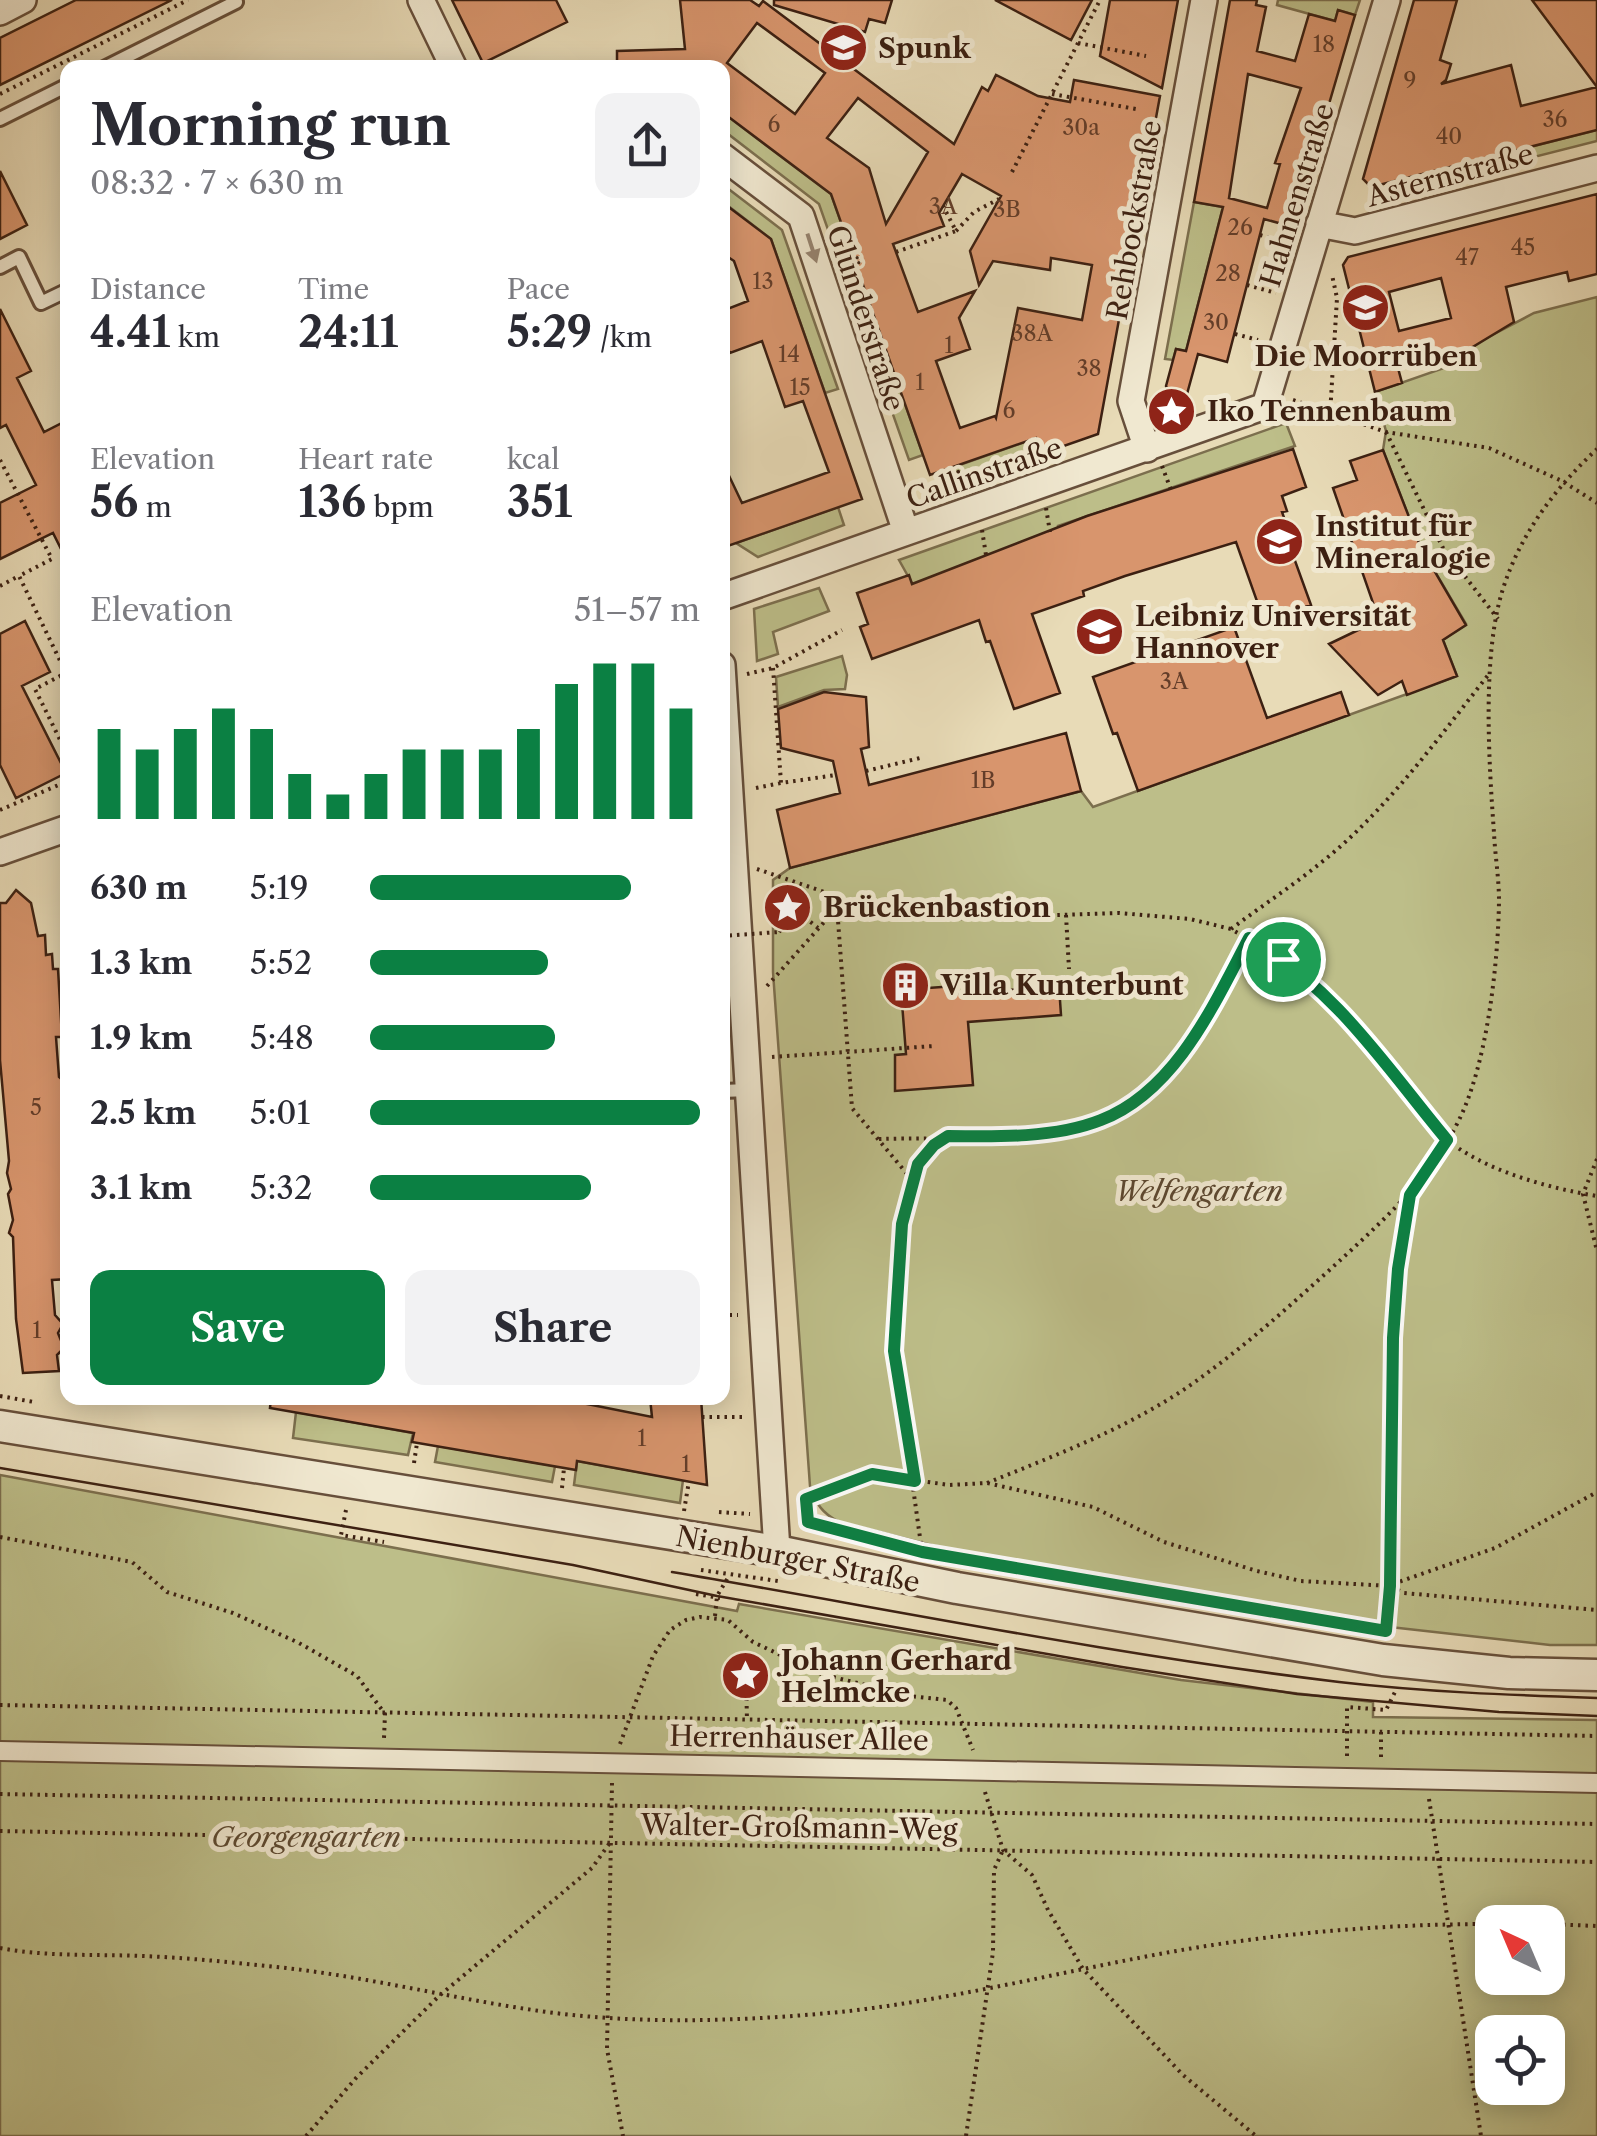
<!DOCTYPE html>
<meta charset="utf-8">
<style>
body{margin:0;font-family:"Libre Caslon Text",serif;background:#f2f2f3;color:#2b2b33;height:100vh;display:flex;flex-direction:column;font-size:38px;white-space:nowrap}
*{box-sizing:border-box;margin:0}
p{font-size:32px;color:#7c7c81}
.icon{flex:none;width:55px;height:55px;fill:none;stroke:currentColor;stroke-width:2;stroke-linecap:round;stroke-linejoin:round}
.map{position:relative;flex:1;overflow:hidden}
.sheet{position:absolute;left:60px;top:60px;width:670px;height:1345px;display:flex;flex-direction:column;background:#fff;border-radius:20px;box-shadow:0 5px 25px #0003}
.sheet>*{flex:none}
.needle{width:65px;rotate:316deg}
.fabs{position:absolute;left:1475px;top:1905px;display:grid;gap:20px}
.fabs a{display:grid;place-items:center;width:90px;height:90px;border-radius:20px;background:#fff;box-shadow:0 5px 25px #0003;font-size:50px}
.pin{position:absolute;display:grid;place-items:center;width:85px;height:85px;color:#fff;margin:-42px;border:5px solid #fff;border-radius:50%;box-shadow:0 2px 10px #0007}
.round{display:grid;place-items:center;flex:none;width:105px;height:105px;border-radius:20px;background:#f2f2f3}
.headline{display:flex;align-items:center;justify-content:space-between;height:170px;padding:0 30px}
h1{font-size:55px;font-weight:700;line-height:75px}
.metrics{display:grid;grid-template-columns:repeat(3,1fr);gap:15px;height:170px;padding:10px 30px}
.metrics div{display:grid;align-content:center}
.metrics b{font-size:42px;font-weight:700}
.metrics small{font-size:28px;font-weight:400}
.metrics p{font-size:28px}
.chart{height:280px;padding:20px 30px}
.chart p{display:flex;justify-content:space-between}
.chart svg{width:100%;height:180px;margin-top:10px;stroke:#0b8043;stroke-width:6}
.button{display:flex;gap:20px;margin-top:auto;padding:20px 30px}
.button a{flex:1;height:115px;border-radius:20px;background:#0b8043;color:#fff;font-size:40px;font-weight:700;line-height:115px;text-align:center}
.button a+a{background:#f2f2f3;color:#2b2b33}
ul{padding:0 30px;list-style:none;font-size:32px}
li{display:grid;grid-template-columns:160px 120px 1fr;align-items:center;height:75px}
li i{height:25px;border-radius:12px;background:#0b8043}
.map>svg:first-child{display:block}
</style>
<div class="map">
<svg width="1597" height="2136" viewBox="0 0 1597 2136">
<rect width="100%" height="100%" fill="#e8dbb7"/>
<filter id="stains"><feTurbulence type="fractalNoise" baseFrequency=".002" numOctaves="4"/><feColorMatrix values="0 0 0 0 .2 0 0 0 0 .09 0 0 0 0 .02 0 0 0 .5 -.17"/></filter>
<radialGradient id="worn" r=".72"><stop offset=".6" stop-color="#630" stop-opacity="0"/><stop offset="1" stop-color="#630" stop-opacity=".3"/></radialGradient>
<path fill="#bdbe89" stroke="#7c6f4e" stroke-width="2.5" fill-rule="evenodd" d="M1278,0H1360L1355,15L1338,10L1335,21L1277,5Z
M722,112L831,194L923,455L909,460L819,204L723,130Z
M1597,130V141L1431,183L1428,173Z
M722,184L782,230L838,389L825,393L771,239L723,202Z
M1194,202L1223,207L1186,351L1176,349L1173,360L1165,359Z
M1597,297V1645H1550L1381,1626L1000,1562L839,1522C822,1513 816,1504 810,1486L773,972V880L790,868L1081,791L1093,807L1457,676L1443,640L1466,624L1421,548L1383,450L1386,431L1375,392L1447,367L1479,342L1534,313Z
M1286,423L1295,446L1058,526V530L913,585L899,560Z
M1036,438L1041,454L956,484L951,468Z
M838,507L844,525L758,557L736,543Z
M819,588L829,611L773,632L778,654L757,661L754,609Z
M842,656L847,675L845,689L824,690L778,707L776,677Z
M296,1412L413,1433L408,1455L293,1438Z
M438,1446L555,1466L552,1482L435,1462Z
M577,1461L683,1480L680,1503L574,1485Z
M0,1475L737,1611L739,1604L1181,1680L1373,1702V1717L1597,1720V2136H0ZM1492,1922H1548V1978H1492ZM1492,2032H1548V2088H1492Z"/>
<path fill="#d8956d" stroke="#3c2012" stroke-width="2.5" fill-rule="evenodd" d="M76,0H172L0,85V38Z
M452,0H556L567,22L483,63Z
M680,0H750L759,6L763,1L954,144L982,87L988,91L996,75L1038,96L1070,102L1074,80L1160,96L1098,434L1041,454L1036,438L930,475L831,194L722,112V68H617V51L685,49ZM757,23L825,73L795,114L727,63ZM858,98L928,152L886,224L869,168L827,138ZM962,174L1001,196L970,251L979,285L993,261L1050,270L1051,258L1092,265L1082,320L1018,308L996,418L995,416L960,428L936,361L970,349L959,318L975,291L918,312L893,244L944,226L939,213Z
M774,0H892L885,23L869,19L865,32L774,5Z
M995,0H1092L1071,40Z
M1110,0H1178L1162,88L1100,56Z
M1230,0H1257L1256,5L1266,7L1257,51L1295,61L1309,14L1335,21L1338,10L1355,15L1293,227L1264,219L1227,362L1198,354L1187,394L1174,402L1166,386L1176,349L1186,351L1223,207L1194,202ZM1248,74L1301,88L1275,163L1280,164L1267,208L1229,198Z
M1414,0H1457L1440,60L1451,64L1446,80L1441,84L1511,65L1521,106L1597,87L1532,0H1597V130L1371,187L1363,179Z
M0,171L27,225L0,239Z
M1597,194V274L1569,281L1567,272L1506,287L1514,322L1466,351L1398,368L1402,383L1375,392L1343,265L1348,257ZM1441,278L1451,318L1399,331L1389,292Z
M722,202L771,239L862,499L722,548V461L742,503L829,472L803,401L785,407L762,341L730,353L727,347L722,349V311L748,301L734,261L722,253Z
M0,309L31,371L17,378L44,432L62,423L68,434V563L53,533L0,559V503L36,485L6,425L0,428Z
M1293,449L1306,487L1282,496L1287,511L1282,512L1290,535L1286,536L1311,605L1264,621L1236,542L1125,576L1083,591L1084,596L1032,614L1060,693L1014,709L990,641L986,642L979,620L872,659L860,627L868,624L857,593L909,575L912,584L1087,516Z
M1383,450L1421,548L1466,625L1443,640L1457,676L1407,695L1402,681L1378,695L1329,644L1379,620L1333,488L1357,480L1350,461Z
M25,621L50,672L22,686L66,773L16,798L0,765V634Z
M1234,627L1267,718L1341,692L1349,715L1138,791L1117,733L1113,734L1093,677Z
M824,692L866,697L869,747L861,749L869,785L1066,733L1081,791L790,868L777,810L840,793L833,761L781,748L778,709Z
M16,890L31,903L38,936L45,935L46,955L52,954L53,969H58L62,1037H56L59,1077L68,1085V1279L52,1280L55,1315L63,1324L58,1333L64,1348L57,1355L59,1371L23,1373L16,1319L13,1237L9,1233L13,1220L8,1194L11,1189L7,1173L9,1161L0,1060V903H6Z
M955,986L956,994L1059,986L1061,1015L968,1022L973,1085L895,1091V1055L906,1054L901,990Z
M271,1398H588L587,1404L652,1417L650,1398H701L707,1485L577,1461L576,1470L412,1442L414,1433L270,1408Z"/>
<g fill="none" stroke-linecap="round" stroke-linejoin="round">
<defs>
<path id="service" d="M104,68L236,2L234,0
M0,119L68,85
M0,267L19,257L41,303L68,290
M722,1091L749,1090"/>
<path id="pedestrian" d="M0,1751L1597,1783"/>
<path id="minor" d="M421,0L454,68
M0,12L23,0
M722,156L801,216L906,532
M1319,224L1355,231L1597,168
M1147,449L1131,401L1204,0
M722,597L1265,406L1387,0
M722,665L777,1551
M0,852L68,828"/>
<path id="tertiary" d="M0,1426L777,1551L957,1588L1383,1660L1509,1673L1597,1675"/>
</defs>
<use href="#service" stroke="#674f3b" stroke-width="18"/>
<use href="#pedestrian" stroke="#674f3b" stroke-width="22"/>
<use href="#minor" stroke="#674f3b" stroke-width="30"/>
<use href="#tertiary" stroke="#674f3b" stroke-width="35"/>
<path stroke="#3c2012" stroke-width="4" stroke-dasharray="2.5 5" stroke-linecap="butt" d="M1078,43L1146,56
M0,94L188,0
M1052,94L1136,109
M1012,172L1100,0
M956,231L974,212L999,199
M1260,235L1289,243
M896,252L956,231L943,206
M1247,285L1276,293
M1235,334L1258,340
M1293,400L1386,432L1489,448L1562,481L1597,503
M1330,415L1337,298L1332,275
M1386,432L1443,548L1498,619
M0,460L52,559L19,576L66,673L35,689L68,756
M1162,466L1171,490
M1046,508L1050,532
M982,530L986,555
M0,586L19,576
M773,668L781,783L836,775
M747,674L773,668L842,630
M866,771L924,757
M756,788L781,783
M0,810L68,781
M757,869L845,899L938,919L1119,913L1190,919L1231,929L1283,959L1308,978L1342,1011L1447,1140C1486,1171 1548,1188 1597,1196
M837,907L852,1108L913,1181L903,1224L894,1351L922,1552
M1066,915L1069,969
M1231,929C1274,897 1321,867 1359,829C1407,782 1447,727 1489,674
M779,932L797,911L818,928
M767,986L844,900
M772,1057L934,1046
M879,1139C945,1137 1039,1143 1100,1120C1139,1106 1174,1068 1196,1034C1215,1005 1231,972 1248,940
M1597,1159L1583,1194L1597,1251
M913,1181L918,1164L945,1139
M722,1315H738
M0,1396L34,1402
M702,1417H742
M414,1463L417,1443
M987,1483C1061,1453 1139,1424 1203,1376C1254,1339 1301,1296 1347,1254C1390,1214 1431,1176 1458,1122C1487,1065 1498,965 1499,901C1499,878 1495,855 1494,833C1489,764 1482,658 1502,592C1519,536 1554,489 1597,449
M562,1488L564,1468
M346,1510L341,1535L384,1542
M684,1511L689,1481
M719,1512L750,1514
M799,1521L832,1526L915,1550
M808,1522L806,1499L871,1474L949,1485L987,1483L1093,1507L1164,1542L1257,1571L1301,1581L1390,1586L1404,1593L1597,1610
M0,1537L132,1562L167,1592L233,1613L299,1643L357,1676L385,1714L384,1738
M949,1556L1014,1568
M701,1570L778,1581
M1393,1584L1495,1548L1597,1492
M696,1594L720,1598
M715,1616L717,1596L729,1576
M1386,1632C1397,1513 1387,1393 1397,1273C1400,1248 1406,1223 1410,1198
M746,1676L747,1721
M0,1705L1597,1736
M620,1744L653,1656L670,1630L686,1620L700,1617L728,1620L753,1642L821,1674L910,1696L947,1700L956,1708L973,1750
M1347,1756V1707L1386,1710L1396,1690
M1381,1757V1732
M612,1783L607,2049L623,2136
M985,1792L1003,1850L1032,1875L1048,1910L1083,1969L1183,2075L1256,2136
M0,1794L1597,1824
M1429,1799L1481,2136
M0,1831L1597,1862
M1548,1924L1597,1926
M0,1948C47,1957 95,1954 143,1956C191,1958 239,1963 286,1968C374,1978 459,2000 547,2012C645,2025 751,2021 849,2011C952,1999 1053,1974 1154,1955C1266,1934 1379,1924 1492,1924
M306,2136L356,2078L439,1996L592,1868L609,1844
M966,2136L993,1952L994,1870L1003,1850"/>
<use href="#service" stroke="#f0e8d0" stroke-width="12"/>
<use href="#pedestrian" stroke="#f0e8d0" stroke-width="18"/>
<use href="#minor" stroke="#f0e8d0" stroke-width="25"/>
<use href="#tertiary" stroke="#f0e8d0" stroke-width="30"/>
<path stroke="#3c2012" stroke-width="2.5" d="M0,1468L573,1565L717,1596L1122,1667L1297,1694L1499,1712L1597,1716
M672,1572C894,1610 1115,1655 1339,1682C1425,1692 1511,1695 1597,1698"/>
<path stroke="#3c2012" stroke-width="4" stroke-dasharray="2.5 5" stroke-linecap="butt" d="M722,936L779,932"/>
</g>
<defs><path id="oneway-solid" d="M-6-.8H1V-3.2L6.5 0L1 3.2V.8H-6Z" transform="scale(2.5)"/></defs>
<use fill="#968471" href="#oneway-solid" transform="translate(812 248) rotate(72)"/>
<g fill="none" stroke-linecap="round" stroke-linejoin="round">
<defs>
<path id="route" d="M1249,938C1337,990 1383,1063 1447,1140L1410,1195L1398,1269L1393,1338L1390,1586L1386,1631L922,1552L808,1522L806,1499L872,1474L915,1481L894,1351L902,1224L918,1164L934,1145L948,1136C997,1137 1056,1138 1101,1120C1176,1091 1214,1004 1249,938Z"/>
</defs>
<use href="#route" stroke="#fff" stroke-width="20"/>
<use href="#route" stroke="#0b8043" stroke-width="12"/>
</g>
<defs>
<symbol id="school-disc" viewBox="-11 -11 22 22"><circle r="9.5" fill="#8f2418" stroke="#f0e8d0"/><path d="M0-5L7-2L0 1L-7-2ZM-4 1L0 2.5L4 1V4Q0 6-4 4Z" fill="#fff"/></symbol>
<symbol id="sight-disc" viewBox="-11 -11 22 22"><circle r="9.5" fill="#8f2418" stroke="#f0e8d0"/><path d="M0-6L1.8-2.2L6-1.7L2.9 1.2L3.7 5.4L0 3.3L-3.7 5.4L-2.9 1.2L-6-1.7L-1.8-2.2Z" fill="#fff"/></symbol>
<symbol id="university-disc" viewBox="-11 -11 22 22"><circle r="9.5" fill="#8f2418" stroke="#f0e8d0"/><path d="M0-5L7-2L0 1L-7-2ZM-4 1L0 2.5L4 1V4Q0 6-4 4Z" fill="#fff"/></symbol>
<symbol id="building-disc" viewBox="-11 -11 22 22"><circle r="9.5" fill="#8f2418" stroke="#f0e8d0"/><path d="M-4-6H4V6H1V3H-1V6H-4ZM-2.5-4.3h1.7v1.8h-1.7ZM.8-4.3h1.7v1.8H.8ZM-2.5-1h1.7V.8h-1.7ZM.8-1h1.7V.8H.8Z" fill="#fff"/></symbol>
</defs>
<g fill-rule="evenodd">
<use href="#school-disc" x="816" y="20" width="55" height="55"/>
<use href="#school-disc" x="1338" y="280" width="55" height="55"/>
<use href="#sight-disc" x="1144" y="384" width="55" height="55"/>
<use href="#university-disc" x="1252" y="514" width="55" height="55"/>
<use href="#university-disc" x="1072" y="604" width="55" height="55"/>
<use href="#sight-disc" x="760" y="880" width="55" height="55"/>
<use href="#building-disc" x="878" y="958" width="55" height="55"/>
<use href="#sight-disc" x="718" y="1648" width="55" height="55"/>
</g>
<g text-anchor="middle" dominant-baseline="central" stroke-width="10" stroke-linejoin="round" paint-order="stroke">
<g font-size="22" fill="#633d29">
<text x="1324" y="44">18</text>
<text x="1410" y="80">9</text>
<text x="1555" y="119">36</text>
<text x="774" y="124">6</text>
<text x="1081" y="127">30a</text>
<text x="1449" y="136">40</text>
<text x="943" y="206">3A</text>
<text x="1007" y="209">3B</text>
<text x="1240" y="227">26</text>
<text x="1523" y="247">45</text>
<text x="1467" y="257">47</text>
<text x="1228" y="273">28</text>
<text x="763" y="281">13</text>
<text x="1216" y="322">30</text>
<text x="1032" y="333">38A</text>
<text x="949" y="345">1</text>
<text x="789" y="354">14</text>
<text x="1089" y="368">38</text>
<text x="920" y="382">1</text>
<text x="800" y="387">15</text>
<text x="1009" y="410">6</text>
<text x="1174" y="681">3A</text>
<text x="983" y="780">1B</text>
<text x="36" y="1107">5</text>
<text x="37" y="1330">1</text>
<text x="642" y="1438">1</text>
<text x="686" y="1464">1</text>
</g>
<g font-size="28" font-weight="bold" fill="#3c2012" stroke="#f0e8d0" text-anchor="start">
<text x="878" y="48">Spunk</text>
<text x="1366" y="356" text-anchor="middle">Die Moorrüben</text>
<text x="1207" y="411">Iko Tennenbaum</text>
<text x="1315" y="526">Institut für<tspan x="1315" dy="32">Mineralogie</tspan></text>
<text x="1135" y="616">Leibniz Universität<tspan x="1135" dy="32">Hannover</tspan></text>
<text x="823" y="907">Brückenbastion</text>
<text x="941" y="985">Villa Kunterbunt</text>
<text x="781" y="1660">Johann Gerhard<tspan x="781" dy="32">Helmcke</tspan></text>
</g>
<g font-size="28" fill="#3c2012" stroke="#f0e8d0">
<text transform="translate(1450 175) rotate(-15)">Asternstraße</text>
<text transform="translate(1297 195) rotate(-73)">Hahnenstraße</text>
<text transform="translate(1134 220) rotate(-80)">Rehbockstraße</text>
<text transform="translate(866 318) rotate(72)">Glünderstraße</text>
<text transform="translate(984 473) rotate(-19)">Callinstraße</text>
<text transform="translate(798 1559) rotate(11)">Nienburger Straße</text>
<text transform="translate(799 1738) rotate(1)">Herrenhäuser Allee</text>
<text transform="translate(799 1827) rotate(1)">Walter-Großmann-Weg</text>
</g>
<g font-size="28" font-style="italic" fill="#5c4830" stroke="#f0e8d0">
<text x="1199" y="1191">Welfengarten</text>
<text x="306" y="1837">Georgengarten</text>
</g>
</g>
<rect width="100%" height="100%" filter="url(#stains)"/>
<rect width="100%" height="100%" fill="url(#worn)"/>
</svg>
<div class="fabs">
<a><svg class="needle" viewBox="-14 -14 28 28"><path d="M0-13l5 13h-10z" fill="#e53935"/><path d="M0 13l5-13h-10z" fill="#7c7c81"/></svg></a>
<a><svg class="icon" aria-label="locate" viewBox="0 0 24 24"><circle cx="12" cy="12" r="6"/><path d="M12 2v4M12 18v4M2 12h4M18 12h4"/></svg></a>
</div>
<div class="pin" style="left:1283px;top:959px;background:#1e9e55"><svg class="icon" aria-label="arrive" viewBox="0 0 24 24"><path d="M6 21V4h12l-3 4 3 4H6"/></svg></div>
<section class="sheet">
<div class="headline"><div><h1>Morning run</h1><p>08:32 · 7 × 630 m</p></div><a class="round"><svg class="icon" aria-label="share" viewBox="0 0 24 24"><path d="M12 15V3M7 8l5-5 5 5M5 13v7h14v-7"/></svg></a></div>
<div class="metrics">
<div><p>Distance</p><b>4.41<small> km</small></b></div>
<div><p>Time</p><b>24:11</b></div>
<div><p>Pace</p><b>5:29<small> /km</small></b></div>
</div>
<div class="metrics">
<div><p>Elevation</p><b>56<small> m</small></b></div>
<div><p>Heart rate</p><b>136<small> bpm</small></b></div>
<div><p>kcal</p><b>351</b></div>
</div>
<div class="chart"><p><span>Elevation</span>51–57 m</p>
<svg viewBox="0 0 160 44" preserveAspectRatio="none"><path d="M5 44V22M15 44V27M25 44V22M35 44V17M45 44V22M55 44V33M65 44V38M75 44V33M85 44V27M95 44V27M105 44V27M115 44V22M125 44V11M135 44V6M145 44V6M155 44V17"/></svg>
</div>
<ul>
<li><b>630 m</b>5:19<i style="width:79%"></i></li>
<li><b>1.3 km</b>5:52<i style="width:54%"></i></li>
<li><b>1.9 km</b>5:48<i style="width:56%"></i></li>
<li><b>2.5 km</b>5:01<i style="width:100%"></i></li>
<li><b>3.1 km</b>5:32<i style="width:67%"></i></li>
</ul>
<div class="button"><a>Save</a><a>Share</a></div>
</section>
</div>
